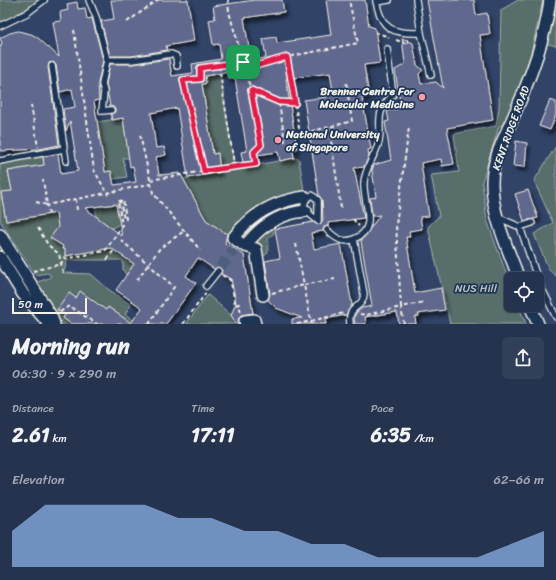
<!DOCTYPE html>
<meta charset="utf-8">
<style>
body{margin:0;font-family:Sriracha,sans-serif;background:#313f58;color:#f1f3f6;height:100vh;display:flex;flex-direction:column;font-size:15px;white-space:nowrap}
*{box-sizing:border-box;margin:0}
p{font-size:13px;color:#a3aab6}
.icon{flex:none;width:22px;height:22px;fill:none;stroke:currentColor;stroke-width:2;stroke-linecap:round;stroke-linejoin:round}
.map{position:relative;height:324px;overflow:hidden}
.drawer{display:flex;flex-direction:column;background:#25334e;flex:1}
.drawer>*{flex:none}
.fabs{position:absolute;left:504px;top:272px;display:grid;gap:8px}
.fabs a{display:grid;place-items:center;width:40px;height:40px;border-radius:6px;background:#25334e;box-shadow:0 1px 3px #0004,0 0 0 1px #424e66;font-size:20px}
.scale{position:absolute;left:12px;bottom:10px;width:75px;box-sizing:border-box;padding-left:4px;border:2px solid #f4f1e8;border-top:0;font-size:11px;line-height:14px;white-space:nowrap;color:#f4f1e8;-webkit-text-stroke:3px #1d3557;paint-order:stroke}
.pin{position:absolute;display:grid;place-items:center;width:34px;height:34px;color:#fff;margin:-17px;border-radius:8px;box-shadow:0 2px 6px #0006}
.round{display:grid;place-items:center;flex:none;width:42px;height:42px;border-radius:6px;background:#313f58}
.headline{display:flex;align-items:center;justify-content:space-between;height:68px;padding:0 12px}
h1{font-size:22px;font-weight:700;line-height:30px}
.stats{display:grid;grid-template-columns:repeat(3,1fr);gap:6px;height:68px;padding:4px 12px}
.stats div{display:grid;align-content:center}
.stats b{font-size:20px;font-weight:700}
.stats small{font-size:11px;font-weight:400}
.stats p{font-size:11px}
.chart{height:112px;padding:8px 12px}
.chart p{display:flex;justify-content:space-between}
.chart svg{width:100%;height:72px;margin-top:4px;fill:#90b9f0;opacity:.7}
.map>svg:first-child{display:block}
</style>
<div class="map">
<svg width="556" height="324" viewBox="0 0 556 324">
<defs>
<filter id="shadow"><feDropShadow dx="2.5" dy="4" stdDeviation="2" flood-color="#0009"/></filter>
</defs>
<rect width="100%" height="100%" fill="#314468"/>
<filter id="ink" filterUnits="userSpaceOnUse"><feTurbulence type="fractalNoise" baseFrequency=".025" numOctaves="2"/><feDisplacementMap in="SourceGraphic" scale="8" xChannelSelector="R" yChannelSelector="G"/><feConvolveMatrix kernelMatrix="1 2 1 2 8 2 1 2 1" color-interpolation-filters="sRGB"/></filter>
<g filter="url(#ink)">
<path fill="#586e6a" stroke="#a6b0a9" d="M0,0H44L0,26Z
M518,0H543L530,57L506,124L499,126L482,182L487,220L511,287V305H518L526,324H450L428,227L439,216L431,175L459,172L454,134L496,126L499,108L501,10Z
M550,0H556V46L541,42Z
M220,74L234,164L210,168L218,153L213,154L202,84L206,83L205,76Z
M123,118L129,158H123L127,177L113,179L111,171L105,172L97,122Z
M556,146V276L549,270L534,234L553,223L534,181Z
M43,157L44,165L8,171L12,191L1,193L6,221L56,214L63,221L51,238L63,246L62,249H65L66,256L109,246L134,264L126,275L123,269V260H66L65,269L63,273L91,274L108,289L131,305L125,314L133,320L131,323L108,307L106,310L80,292L76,298L69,293L57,310L65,315L63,318L71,324H53L32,284L49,278L51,275L47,273L36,275L0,221V163Z
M294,158L299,159L305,197L304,206L278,218L279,224L272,229L274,233L268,239C267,253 272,252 257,260L245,246L206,220L183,179Z
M115,196L120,224L112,228L96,216V207L109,205L108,197Z
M208,295L241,324H186Z"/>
<path fill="#60678e" stroke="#f4f1e8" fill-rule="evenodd" filter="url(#shadow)" d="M111,0H188L194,41L166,46L167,50L132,56H110L101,21L114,19Z
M255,0H282L284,12L244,18L251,60L266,58L263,39L276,37L277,43L331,35L326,0H365L369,26L375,28L380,63L364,65L369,96L362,97L371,149L368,150L369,156L364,167L354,168L364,218L328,223V226L324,227L323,231L311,233L314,249L341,244L352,305L346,315L325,319L326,324H292V319L302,318L276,308L268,300L270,294L265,261L280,258L275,229L313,222L319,225L323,220L322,200L319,196L304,100L327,97L326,92L333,91L330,73L286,79L297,149L293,150L294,158L280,161L278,152L257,155L259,165L244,168L241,152L247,151L235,78L229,79L228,72L205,76L206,84H202L213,154L218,153L220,172L188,178L177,108L151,113L156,148L164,147L166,155L156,157L159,175L180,173L206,220L227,234L225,243L244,255L253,313L241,315L238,320L239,324H236L231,315L236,303L231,279L221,274L222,270L220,267L214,269L198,258L186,276L196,283L166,324H71L63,318L65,315L57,310L69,293L76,298L80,291L106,310L108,307L131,323L142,308L116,290L134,264L111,248L65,256V249H62L63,246L50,238L58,227L56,213L6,221L1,192L12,191L8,171L44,165L43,157L58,154L61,174L78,171L70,121L66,131L63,109L75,107L72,89L60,92L56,65L53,62L49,63L48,67L59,145L39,149L0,151V47L2,43L0,38L10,33L18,31L31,34L37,37L59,57L53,22L61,21L60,12L68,10L67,4L77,2L78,9L85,8L87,19L92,18L103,60L98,83L99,100L94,101L105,172L111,171L114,185L136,182L133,166L130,167L123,118L112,120L111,114L115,112V109L110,106L106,84L110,64H133L169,59L172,76L193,73L192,64L221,59L219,44L213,45L209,20L215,19L213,6ZM116,204L122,236L85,208Z
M427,0H474L476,15L487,13L490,34L480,35L493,120L447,128L454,164L442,166L441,159L421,163L429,216L420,217L422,229L409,231L410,237H406L415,293L441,288L445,310L418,314L419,316L415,317L416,324H399L397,312L365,317L366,324H355L354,318L356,313L362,308L372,306L361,241L380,215L372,216L370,198L376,197L372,170L374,165L391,160L385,122L389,121L387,111L401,108L395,70L405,64L402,38L413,43L417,65L423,70L419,74L421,84L436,82L443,88Z
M550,100L556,102V115L550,130L539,126Z
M516,141L527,143L525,167L513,166Z
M528,190L538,218L524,221L515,194Z"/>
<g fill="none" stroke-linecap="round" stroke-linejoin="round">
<path stroke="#4e5e7b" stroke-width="11" stroke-dasharray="11 5.5" stroke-linecap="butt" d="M220,268L234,249"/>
<defs>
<path id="lane" d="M89,0L96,17L107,60L102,84L104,92L102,111L111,110
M376,0C381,30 393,34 421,33
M416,0L421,33L431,75
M376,2L389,0
M0,26L27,13L44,0
M107,60H132L171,54L176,56L177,66
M52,66L66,161
M0,161L64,149
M312,195L318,200V221L306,211L304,206L306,198Z
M497,217L520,227L532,223
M520,227L539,283L556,317
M327,230C335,238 343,244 354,239C380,229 362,201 364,182C365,169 374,157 378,145C382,134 378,122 381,112C383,104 388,100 393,95L387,49
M206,286L218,271
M350,324C347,304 363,310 364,294L354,239"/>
<path id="street" d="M0,235L51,316L54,324
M245,246C260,226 280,213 306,211
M0,257L23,294L49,324
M519,279C508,248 492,216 492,183C492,157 508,131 517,108C532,73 545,38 550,0
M263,295L256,249L245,246L233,238C251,214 274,201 305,197
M530,305L538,324
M246,324L245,321L254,320L255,324"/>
</defs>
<use href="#lane" stroke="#f4f1e8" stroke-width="8"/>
<use href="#street" stroke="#f4f1e8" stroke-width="14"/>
<path stroke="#f4f1e8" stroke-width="2" stroke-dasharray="4 3" stroke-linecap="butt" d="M228,0L229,12L251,90
M127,22L158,0
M74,30L94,170L108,195
M375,32L389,37
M396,40L408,44V39
M219,66L234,164
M206,68V62
M245,69L286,57
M31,105L38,147
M329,127L300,134L287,57L358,43L349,0
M140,135L153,193L200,250
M285,142L279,102L295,103
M204,171L256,164L254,152L261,145L251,90L279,102
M150,180L204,171L183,80L200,79V69L243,62
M76,199L77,211
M36,202L47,205L43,180
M341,208L329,127L352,121L346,82
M49,214L47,205L150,184
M353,219L359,226
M38,228L48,245L59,254L63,273
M121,240L174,287L149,324
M296,244L304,285L335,279
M64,259L105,251L122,226L118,201H120L124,219H126L123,200L120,201
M107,260L114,250
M33,271L61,264L65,256
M222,275L230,280L233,292
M137,280L160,248L184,231
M233,292L235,305L239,304L241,313
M272,293L304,285L311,321L344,313
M60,312L69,306L97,324
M360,314L366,315L401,307L396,225L409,127
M183,324L206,293
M297,324L311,321L312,324
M404,324L401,307L425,302"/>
<use href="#lane" stroke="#1d3557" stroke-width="5.5"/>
<use href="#street" stroke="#1d3557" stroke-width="11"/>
</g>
</g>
<g fill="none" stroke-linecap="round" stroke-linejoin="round" filter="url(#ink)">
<defs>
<path id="route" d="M287,57L295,103L279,102L251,90L261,145L254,152L256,164L204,171L183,80L200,79V68L243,62L245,69Z"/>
</defs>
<use href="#route" stroke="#fff" stroke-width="8"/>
<use href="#route" stroke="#e11d48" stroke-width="5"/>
</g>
<g fill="#ff9aa2" stroke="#1d3557" stroke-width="1.5">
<circle cx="422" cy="97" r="4"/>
<circle cx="278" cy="140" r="4"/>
</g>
<g text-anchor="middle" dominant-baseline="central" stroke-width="3.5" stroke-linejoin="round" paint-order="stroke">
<g font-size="11" font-weight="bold" fill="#f4f1e8" stroke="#1d3557" text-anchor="end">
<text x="414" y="91">Brenner Centre For<tspan x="414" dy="13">Molecular Medicine</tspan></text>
<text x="286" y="134" text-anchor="start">National University<tspan x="286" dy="13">of Singapore</tspan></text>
</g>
<g font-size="11" fill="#f4f1e8" stroke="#1d3557">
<text transform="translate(511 128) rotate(-70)">KENT RIDGE ROAD</text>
</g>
<g font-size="11" fill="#bdc3bc" stroke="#1d3557">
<text x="476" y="288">NUS Hill</text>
</g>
</g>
</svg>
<div class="fabs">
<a><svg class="icon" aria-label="locate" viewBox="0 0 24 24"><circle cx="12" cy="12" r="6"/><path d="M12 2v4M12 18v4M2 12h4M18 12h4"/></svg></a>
</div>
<div class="scale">50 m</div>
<div class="pin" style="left:243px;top:62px;background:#1e9e55"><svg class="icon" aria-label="arrive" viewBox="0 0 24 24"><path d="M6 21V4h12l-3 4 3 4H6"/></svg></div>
</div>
<section class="drawer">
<div class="headline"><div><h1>Morning run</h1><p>06:30 · 9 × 290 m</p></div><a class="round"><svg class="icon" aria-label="share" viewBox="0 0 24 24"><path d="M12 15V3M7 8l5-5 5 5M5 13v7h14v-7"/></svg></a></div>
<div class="stats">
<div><p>Distance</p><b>2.61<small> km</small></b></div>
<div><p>Time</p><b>17:11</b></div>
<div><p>Pace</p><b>6:35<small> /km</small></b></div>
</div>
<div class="chart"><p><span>Elevation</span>62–66 m</p>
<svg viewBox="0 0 160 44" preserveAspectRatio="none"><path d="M0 44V22L10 6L20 6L30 6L40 6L50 14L60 14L70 22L80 22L90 30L100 30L110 38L120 38L130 38L140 38L150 30L160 22V44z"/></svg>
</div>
</section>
